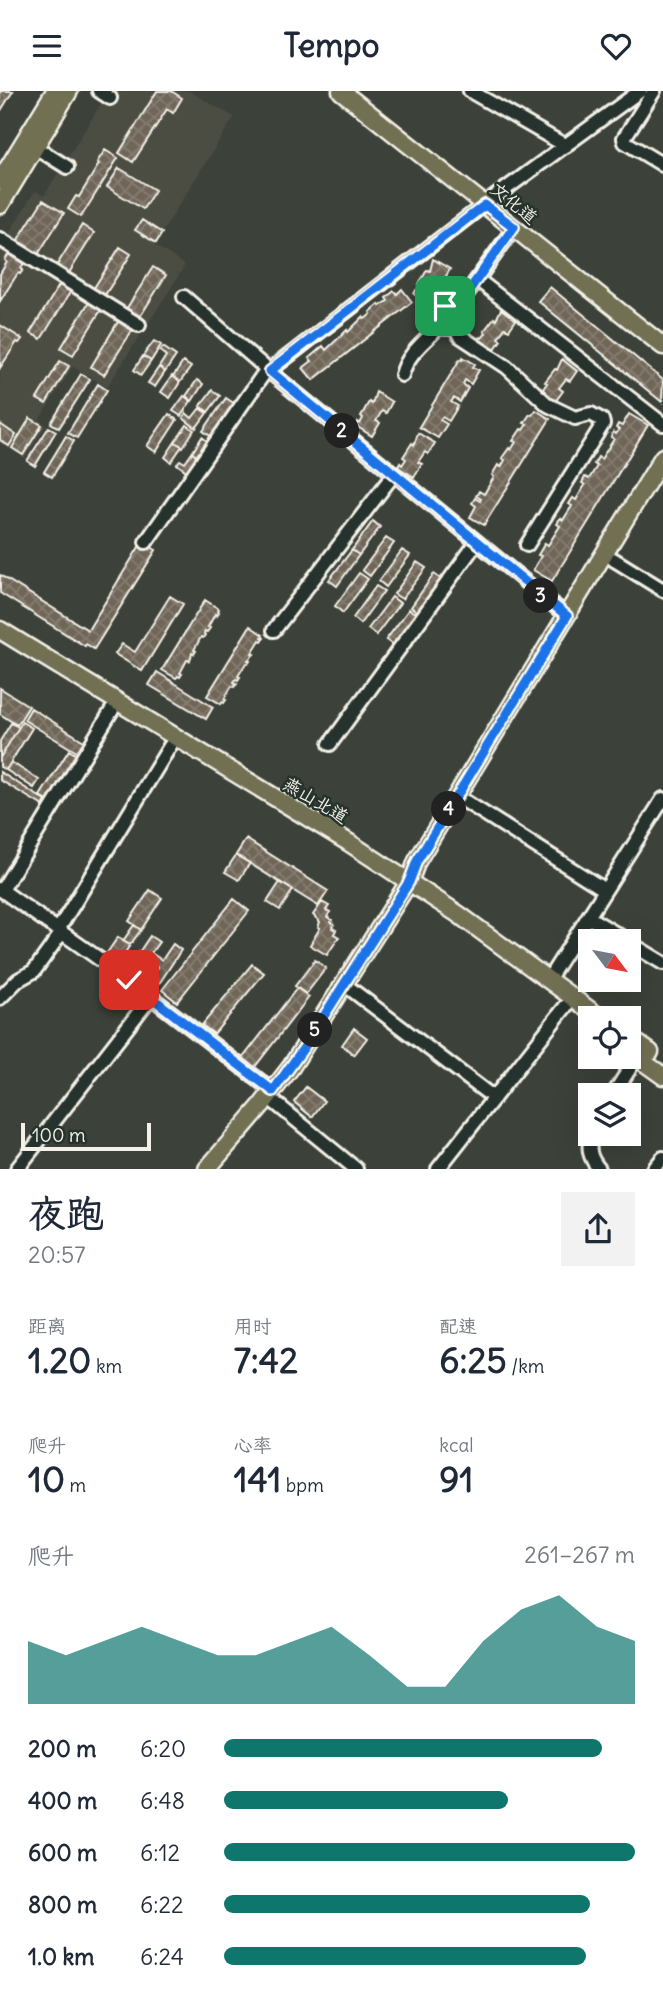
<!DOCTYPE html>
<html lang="zh">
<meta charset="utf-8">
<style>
body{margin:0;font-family:Delius,"LXGW WenKai TC",sans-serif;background:#f2f2f3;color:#1f2937;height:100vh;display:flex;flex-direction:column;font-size:26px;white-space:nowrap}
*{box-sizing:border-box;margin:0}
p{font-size:23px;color:#747a83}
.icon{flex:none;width:38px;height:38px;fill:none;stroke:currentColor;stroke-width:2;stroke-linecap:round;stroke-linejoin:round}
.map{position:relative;height:1078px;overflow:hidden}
.side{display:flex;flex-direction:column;background:#fff;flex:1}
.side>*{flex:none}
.needle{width:46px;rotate:122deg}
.tools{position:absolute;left:578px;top:838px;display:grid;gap:14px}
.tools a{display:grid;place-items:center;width:63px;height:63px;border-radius:0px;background:#fff;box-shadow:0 7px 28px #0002;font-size:35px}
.scale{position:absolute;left:21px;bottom:18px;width:130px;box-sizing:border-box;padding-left:7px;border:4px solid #f4f1e8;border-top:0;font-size:19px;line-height:24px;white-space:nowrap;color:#f4f1e8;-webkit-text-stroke:5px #26332d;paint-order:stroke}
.pin{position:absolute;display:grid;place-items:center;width:60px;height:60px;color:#fff;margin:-30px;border-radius:14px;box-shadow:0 4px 10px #0006}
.km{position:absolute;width:35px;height:35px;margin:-18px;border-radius:50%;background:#222;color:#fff;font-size:19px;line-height:35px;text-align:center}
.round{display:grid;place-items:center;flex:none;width:74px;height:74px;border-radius:0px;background:#f2f2f3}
.headline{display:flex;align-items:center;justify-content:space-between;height:119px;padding:0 28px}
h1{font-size:38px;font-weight:700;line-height:52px}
.stats{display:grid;grid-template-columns:repeat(3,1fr);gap:10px;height:119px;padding:7px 28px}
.stats div{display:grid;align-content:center}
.stats b{font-size:35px;font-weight:700}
.stats small{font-size:19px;font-weight:400}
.stats p{font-size:19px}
.chart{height:196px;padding:14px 28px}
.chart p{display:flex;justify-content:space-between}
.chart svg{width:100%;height:126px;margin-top:7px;fill:#0f766e;opacity:.7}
ul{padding:0 28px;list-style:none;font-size:23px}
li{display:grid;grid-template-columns:112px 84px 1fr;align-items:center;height:52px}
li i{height:18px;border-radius:9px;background:#0f766e}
header{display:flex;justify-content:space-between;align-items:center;height:91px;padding:0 28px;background:#fff;font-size:32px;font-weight:700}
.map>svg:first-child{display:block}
</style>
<header><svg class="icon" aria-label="menu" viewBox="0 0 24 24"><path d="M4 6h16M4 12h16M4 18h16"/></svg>Tempo<svg class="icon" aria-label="heart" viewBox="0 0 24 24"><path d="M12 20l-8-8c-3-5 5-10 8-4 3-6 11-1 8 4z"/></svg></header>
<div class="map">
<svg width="663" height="1078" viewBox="0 0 663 1078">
<defs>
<pattern id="building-cross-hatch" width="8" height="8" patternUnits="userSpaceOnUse" patternTransform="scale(1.75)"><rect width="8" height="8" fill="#706659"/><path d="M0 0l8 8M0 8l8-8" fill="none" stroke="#857c71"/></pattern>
</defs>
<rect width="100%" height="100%" fill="#3c423a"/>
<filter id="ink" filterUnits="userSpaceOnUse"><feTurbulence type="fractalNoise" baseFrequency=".0143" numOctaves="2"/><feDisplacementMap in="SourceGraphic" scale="14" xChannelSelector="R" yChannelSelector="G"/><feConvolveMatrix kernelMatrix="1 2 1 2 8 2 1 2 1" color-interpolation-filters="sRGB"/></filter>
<g filter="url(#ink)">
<path fill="#4c4d43" d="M109,0H189L234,26L154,154L185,174L169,200L107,296L73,275L39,329L46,334L25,367L0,352V157L35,100L44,105Z"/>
<path fill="url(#building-cross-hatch)" stroke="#f4f1e8" stroke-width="2" d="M0,0H13L0,21Z
M157,0H171L182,7L173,22L167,18L133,71L119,62Z
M105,59L118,67L81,126L68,118L76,105L79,106L99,73L97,71Z
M119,77L155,99L143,118L107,96Z
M43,109L64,122L37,165L16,152Z
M142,129L162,142L156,152L135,139Z
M82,134L94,142L67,185L55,177Z
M120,156L131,163L103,207L92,200Z
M10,161L25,171L21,177L23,179L20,183L18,182L0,210V183L7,171L5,169Z
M433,168L450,178L444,189L440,187L434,197L438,200L430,212L414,203L416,199L418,200L421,194L419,193L427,179L430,180Z
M153,176L166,184L138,229L125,220Z
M60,193L71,200L41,248L30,242Z
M550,196L663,289L662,311L538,210Z
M402,198L412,211L313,289L303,277L312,270L309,267L323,255L326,259L347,239L348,241L363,226L365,228L371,223L370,221L379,213L380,215L388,210L386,207L394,200L397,203Z
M89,211L101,219L73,264L61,257Z
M501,218L516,229L509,239L505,237L498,247L501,249L493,261L477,249L480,246L482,247L486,242L484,240L494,227L496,229Z
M119,229L133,238L104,284L91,276Z
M0,234L22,248L19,252L17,251L0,277Z
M154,250L161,254L151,270L143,265Z
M163,256L176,265L165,281L159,276L166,265L160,260Z
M143,265L151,270L141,284L134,279Z
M463,266L475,273L473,276L479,279L471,293L465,289L463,293L468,297L460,311L454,307L451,311L458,315L449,330L442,326L440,329L447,333L438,347L419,336L460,268L462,269Z
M562,268L577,280L570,290L566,288L559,297L563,300L554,312L538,300L541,296L543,298L547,292L545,291L555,278L557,279Z
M60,270L69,275L46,313L37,308Z
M183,271L191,276L180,291L173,286Z
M159,276L165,281L155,296L148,292Z
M81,283L90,288L59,337L51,332Z
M172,285L180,291L170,307L161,301Z
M197,289L203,293L192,310L186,305Z
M98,293L107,299L77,347L68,342Z
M212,299L220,305L208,321L200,315Z
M376,301L392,311L386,322L382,320L376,330L380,332L372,345L356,335L358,331L360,333L363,327L361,325L369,311L372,313Z
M184,305L191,310L181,325L173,320Z
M226,307L238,315L215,348L203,340Z
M200,317L207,322L196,337L183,327L186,322L192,327Z
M536,319L550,328L484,434L470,426L476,415L472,412L475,407L480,410L481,408L476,405L479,400L484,403L494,386L492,384L498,374L501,376L505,369L502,367L509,357L511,359L516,351L513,350L521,338L523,339L527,333L524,332L530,323L532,324Z
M169,323L177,329L156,361L147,355Z
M629,323L648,334L552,490L533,479L541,465L538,464L545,452L548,454L560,435L557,433L560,427L563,429L572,415L569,413L573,407L576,409L585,394L582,392L585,386L589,388L597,375L594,373L598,366L601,368L614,348L611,346L613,341L616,343L619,339L616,337L618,333L622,335Z
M30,327L42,334L23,364L12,357Z
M0,333L16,344L9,355L0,349Z
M187,334L194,339L183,356L175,351Z
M49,336L56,340L35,375L27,370Z
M418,342L435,352L428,363L425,361L418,371L422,373L414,386L398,376L400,372L402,374L406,368L403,366L412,352L414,354Z
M66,345L74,350L52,386L44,381Z
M202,346L210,352L200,367L192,362Z
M175,351L182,355L171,371L165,366Z
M192,362L199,367L189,382L177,373L180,369L185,372Z
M373,430L380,436L359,464L352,459Z
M386,447L394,452L370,485L362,479Z
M142,451L156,459L94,558L86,553L85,555L0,502V484L88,539Z
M352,459L359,464L337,495L329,489Z
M402,459L410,464L386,496L379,490Z
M417,471L426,477L402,508L394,503Z
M359,482L368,488L343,522L335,515Z
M434,483L442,489L418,521L411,516Z
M376,495L384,500L360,533L353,527Z
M170,505L183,513L142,580L115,563L122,553L135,561Z
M392,506L400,512L376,544L368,538Z
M205,509L219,518L218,520L219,521L217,525L215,523L208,536L210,537L207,541L205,540L204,543L205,544L203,547L201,546L194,559L196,560L194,563L192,562L190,570L187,569L180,582L182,583L180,586L178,585L176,587L162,579Z
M409,518L416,523L393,554L386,549Z
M250,535L263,544L262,546L264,547L262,550L260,549L252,562L254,563L248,569L250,570L248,573L246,572L238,585L240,586L238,589L236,588L234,591L237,593L234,596L232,595L224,608L226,609L224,612L222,611L221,613L207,605Z
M157,581L213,616L206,628L149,594Z
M0,597L29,615L17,634L0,623Z
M31,617L87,652L80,663L24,629Z
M22,631L32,637L6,679L0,676V667Z
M11,632L19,636L0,667V650Z
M69,659L78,665L49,711L40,705Z
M11,671L39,689L34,697L6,679Z
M0,681L46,710L43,715L0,689Z
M246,748L328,800L318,815L236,764Z
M236,764L250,772L239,789L225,781Z
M280,791L293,799L280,819L267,811Z
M150,799L162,807L141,839L129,830Z
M234,808L249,820L177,911L162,899Z
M322,811L329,815L326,819L330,821L327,826L332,829L331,831L334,833L332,837L336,839L334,843L339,846L327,864L310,854L320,837L318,836L320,831L313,824Z
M134,834L141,839L130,854L123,850Z
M150,845L159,851L151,862L162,869L173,853L181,859L157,896L148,890L158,876L147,868L138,882L129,876Z
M118,846L130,854L119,871L107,862Z
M315,869L326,877L306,903L295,895Z
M252,873L264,882L214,943L202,934Z
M297,897L309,906L254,977L242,968Z
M354,937L367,947L354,964L342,954Z
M306,996L324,1010L312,1026L294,1011Z"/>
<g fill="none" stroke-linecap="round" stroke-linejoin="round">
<defs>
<path id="minor" d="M99,0L110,7
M470,0L566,55
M654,0L624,47L625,51L663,74
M35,56L67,76
M0,148L139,234
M478,189L663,333
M184,206L269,280L567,525
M435 226a11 11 0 1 1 22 0a11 11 0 1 1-22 0Z
M455,219L514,137
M453,235L460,245L507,276L548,314L575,327L591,323L602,329L603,333L527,454
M269,280L485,113L640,0
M402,284C407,263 425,250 440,235
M146,451L267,278
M613,468L663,499
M274,539L394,383
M330,653L477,451
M466,711L605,799
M0,798L129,889L273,1000
M2,799L112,619
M588,826L628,850
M58,839L170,655
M628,851L663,872
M548,889L663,708
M344,893L494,1007
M0,907L18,889L34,880L62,841
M613,1004L637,966
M268,1006L356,1078
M591,1043C588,1058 589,1066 599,1078
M17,1078L151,906
M438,1078L566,915
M654,1078L663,1067"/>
<path id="major" d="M341,0L663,255
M0,90L55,0
M0,114L69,0
M0,539L348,751L458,823L602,928
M628,946L650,961
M628,960L663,985
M207,1078L261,1015L291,976L409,791L417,770L663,366"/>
</defs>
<use href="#minor" stroke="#f4f1e8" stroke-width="18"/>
<use href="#major" stroke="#f4f1e8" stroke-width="21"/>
<use href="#minor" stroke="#26332d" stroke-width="12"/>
<use href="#major" stroke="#716f52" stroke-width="16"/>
</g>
</g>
<g fill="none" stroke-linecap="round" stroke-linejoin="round" filter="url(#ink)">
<defs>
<path id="route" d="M129,889L273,1000L305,955L409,791L417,770L567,525L270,280L485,114L514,136L455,219L445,215"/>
</defs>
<use href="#route" stroke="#fff" stroke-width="14"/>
<use href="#route" stroke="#1a73e8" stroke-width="9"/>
</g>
<g text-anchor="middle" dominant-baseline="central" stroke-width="5" stroke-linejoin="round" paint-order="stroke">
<g font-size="18" fill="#f4f1e8" stroke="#26332d">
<text transform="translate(514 112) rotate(39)">文化道</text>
<text transform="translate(316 709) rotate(31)">燕山北道</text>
</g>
</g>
</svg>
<div class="tools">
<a><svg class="needle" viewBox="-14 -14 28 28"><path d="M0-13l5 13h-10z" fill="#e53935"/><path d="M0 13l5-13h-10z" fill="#747a83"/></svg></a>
<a><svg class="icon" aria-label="locate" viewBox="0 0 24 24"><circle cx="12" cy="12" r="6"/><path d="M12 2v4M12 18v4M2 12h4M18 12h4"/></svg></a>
<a><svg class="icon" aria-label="layers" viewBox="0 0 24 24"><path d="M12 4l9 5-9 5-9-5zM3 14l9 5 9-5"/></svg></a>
</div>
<div class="scale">100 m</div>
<div class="pin" style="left:445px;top:215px;background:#1e9e55"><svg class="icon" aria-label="arrive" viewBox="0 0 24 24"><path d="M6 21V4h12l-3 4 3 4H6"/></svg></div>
<div class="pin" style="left:129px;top:889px;background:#d93025"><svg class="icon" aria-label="check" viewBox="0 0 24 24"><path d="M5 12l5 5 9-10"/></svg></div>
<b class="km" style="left:342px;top:340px">2</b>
<b class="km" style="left:541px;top:505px">3</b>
<b class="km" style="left:449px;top:718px">4</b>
<b class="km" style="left:315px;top:939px">5</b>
</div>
<section class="side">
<div class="headline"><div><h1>夜跑</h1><p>20:57</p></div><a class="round"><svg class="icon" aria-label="share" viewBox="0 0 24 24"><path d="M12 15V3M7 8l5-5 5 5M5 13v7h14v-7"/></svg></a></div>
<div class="stats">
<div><p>距离</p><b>1.20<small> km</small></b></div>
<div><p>用时</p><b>7:42</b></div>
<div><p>配速</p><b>6:25<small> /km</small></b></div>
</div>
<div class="stats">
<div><p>爬升</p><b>10<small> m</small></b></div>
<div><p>心率</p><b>141<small> bpm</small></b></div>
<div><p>kcal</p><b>91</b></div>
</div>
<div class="chart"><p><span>爬升</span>261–267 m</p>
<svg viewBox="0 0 160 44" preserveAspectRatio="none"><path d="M0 44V22L10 27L20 22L30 17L40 22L50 27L60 27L70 22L80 17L90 27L100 38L110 38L120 22L130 11L140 6L150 17L160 22V44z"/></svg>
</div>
<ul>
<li><b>200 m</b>6:20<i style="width:92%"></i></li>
<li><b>400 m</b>6:48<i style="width:69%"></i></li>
<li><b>600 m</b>6:12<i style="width:100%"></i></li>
<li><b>800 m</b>6:22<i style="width:89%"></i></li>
<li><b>1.0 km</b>6:24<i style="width:88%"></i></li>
</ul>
</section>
